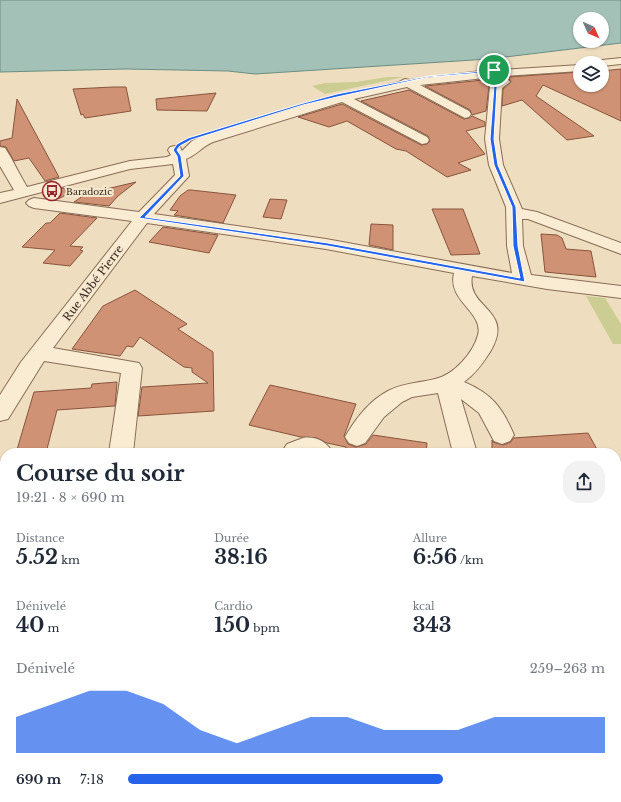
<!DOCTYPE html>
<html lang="fr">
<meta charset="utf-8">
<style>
body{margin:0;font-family:"Libre Baskerville",serif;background:#f2f2f3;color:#1f2937;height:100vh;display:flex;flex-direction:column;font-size:15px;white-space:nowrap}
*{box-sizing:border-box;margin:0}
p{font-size:13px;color:#747a83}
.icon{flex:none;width:22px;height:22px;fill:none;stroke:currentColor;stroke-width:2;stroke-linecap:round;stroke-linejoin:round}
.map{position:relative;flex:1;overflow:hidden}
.details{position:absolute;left:0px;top:448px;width:621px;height:354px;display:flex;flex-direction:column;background:#fff;border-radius:16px 16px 0 0;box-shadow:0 1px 3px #0004}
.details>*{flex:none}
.needle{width:26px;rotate:135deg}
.fabs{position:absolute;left:573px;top:12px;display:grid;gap:8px}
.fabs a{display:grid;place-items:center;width:36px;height:36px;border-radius:50%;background:#fff;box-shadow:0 1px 3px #0004;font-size:20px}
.pin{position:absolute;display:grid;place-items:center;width:34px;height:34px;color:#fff;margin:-17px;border:2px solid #fff;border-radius:50%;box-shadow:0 1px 4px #0007}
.round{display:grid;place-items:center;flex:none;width:42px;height:42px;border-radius:16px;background:#f2f2f3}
.overview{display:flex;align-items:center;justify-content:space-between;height:68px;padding:0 16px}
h1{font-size:22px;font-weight:700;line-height:30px}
.stats{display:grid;grid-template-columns:repeat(3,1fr);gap:6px;height:68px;padding:4px 16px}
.stats div{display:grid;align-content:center}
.stats b{font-size:20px;font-weight:700}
.stats small{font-size:11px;font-weight:400}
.stats p{font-size:11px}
.chart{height:112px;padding:8px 16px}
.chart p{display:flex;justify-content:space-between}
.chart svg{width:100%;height:72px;margin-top:4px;fill:#2563eb;opacity:.7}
ul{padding:0 16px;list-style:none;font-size:13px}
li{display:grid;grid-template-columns:64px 48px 1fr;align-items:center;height:30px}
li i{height:10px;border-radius:5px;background:#2563eb}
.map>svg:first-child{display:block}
</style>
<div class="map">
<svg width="621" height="802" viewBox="0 0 621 802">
<rect width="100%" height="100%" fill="#efddbf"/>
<path fill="#cbcd93" d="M387,77H404L325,94L312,86L325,83L356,82Z
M586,296L605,298L621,324V344H613Z
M621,694V802H583L585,797H616V708Z"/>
<path fill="#a3c1b6" stroke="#6a8f83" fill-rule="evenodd" d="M0,0H621V43L489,59L255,74L228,71L126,69L0,72ZM580,19H602V41H580Z"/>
<path fill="#cf9274" stroke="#89543c" d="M621,69V121L543,85L536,96L594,136L567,140L522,100L502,106L503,89L511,82L508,77L580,72V85H602V71Z
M493,79L495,81L489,86L486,111L472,115L470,110L425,86Z
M113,87H126L131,111L85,118L83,114L81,115L73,89Z
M409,90L464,119L469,118L472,116L485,122V126L466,131L485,154L458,163L471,170L447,177L406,151L396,149L347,121L329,127L298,117L342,104L421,145L427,144L430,141L428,136L361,101Z
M216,93L207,111L157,110L156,99Z
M17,99L59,177L45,181L29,158L14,161L6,147L0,146V141L12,138Z
M136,182L118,196L109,206L74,202L92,190L98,191Z
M64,188L68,194L58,199L52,191Z
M188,190H191L236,195L223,223L174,215L178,211L170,210L180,196Z
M270,199L287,200L281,219L263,217Z
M432,209H463L480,254L451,255Z
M60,213L97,218L70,246L83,247L80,250L83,251L70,266L43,263L55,250L22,247L46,223H50Z
M371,224L393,225V250L369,245Z
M163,227L218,235L209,253L149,242Z
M541,234L557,235L562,238L566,249L591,251L596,277L545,272Z
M135,290L187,324L178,329L213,352L214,411L138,416L142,387L208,383L192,372V368L184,367L140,337L133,347L127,346L120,356L72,349L103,306Z
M117,382L115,406L57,410L46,453H16L34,392L91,388L92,384Z
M270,385L356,404L344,436L348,444L356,447L366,444L373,435L427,443L426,453H345L346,447L327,443L317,438L301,437L249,425Z
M588,433L599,453H492V440L493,442L503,445L511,442L513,438Z"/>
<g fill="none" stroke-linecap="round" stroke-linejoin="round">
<defs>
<path id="minor" d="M621,58V64L602,66V63H597L602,60Z
M580,65V71L505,76L510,82L502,88L499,139L503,165L522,209L537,212L621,243V254L528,219H522L523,246L531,275L621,286V298L547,289L472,276C466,309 516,309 490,352C483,363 475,374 464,382C492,394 502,407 514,435L510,441L502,444L494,441L479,413L461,399L477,453H453L438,393L412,397L402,402L384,417L365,443L357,446L349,443L345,437C356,418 369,401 388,391C403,383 419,383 435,379C454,375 473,353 478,335C484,312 447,301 454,273L326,249L147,223L53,348L139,363L142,368L133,453H109L121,373L44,361L8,419L0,421V395L21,362L132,221L34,208L29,206L26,203L29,200L34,198L139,212L175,175L173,164L130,169L0,203V193L14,190L0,166V147L5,148C13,160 19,174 27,187L130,161L167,157L171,155L168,150L170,147L175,146L180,147L182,151L192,141L203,136L314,102L399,82L405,79L410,80L489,70L490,68L494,67L500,70ZM494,77L497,81L490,86L485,139L489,165L506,207L507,246L512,273L326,239L154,214L189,176L186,159C197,155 201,147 213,142L342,102L422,144L427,143L429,140L427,137L354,99L407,87L465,118L469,117L471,114L469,111L420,85Z
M303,438C316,436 327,442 333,453H281L287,444Z
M5,588V616L0,618V590Z
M0,678L5,680V712L0,710Z
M191,797H235L237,802H194Z
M344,797H380L379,802H343Z"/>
</defs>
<use href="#minor" stroke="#896d57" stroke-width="2"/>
<use href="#minor" fill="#faebd3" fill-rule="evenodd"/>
</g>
<path fill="#2563eb" stroke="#fff" fill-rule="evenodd" d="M495,70L505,82L497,87L494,139L498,165L516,207L518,246L525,282L328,246L139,218L180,176L177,156L173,150L177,144L188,138L300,104L337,94L429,76ZM493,72L502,81L494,86L490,139L494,165L512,207L513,246L520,278L328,243L145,217L184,176L181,156L177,150L180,146L191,140L303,105L337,97L429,77Z"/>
<defs>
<symbol id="bus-ring" viewBox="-11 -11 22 22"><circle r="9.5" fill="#f6e8cf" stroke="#9a252f" stroke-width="1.5"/><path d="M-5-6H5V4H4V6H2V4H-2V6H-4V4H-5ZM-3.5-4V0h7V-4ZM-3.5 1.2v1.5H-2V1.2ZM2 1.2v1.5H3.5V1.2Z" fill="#9a252f"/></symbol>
</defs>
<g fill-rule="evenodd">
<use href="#bus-ring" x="41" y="180" width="22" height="22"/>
</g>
<g text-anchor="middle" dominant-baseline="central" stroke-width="4" stroke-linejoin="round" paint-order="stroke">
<g font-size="9" fill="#38271c" stroke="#f6e8cf" text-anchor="start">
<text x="66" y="191">Baradozic</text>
</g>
<g font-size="11" fill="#38271c" stroke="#f6e8cf">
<text transform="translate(93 283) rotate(-53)">Rue Abbé Pierre</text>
</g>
</g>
</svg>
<div class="fabs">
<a><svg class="needle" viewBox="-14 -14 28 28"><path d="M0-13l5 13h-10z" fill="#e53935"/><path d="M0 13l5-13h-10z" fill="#747a83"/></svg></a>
<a><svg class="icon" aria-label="layers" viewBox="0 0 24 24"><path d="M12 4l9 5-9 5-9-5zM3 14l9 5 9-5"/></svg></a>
</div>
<div class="pin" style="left:494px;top:70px;background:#1e9e55"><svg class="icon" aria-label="arrive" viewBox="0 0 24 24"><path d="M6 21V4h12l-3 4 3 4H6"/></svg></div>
<section class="details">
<div class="overview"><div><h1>Course du soir</h1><p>19:21 · 8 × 690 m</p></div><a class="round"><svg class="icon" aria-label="share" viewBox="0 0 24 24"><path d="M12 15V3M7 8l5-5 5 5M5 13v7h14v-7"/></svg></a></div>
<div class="stats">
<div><p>Distance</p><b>5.52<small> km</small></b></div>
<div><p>Durée</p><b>38:16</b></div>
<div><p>Allure</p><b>6:56<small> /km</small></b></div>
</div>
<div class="stats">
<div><p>Dénivelé</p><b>40<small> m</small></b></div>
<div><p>Cardio</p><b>150<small> bpm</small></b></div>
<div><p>kcal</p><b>343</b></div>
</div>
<div class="chart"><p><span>Dénivelé</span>259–263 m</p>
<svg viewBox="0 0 160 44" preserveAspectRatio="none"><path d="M0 44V22L10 14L20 6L30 6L40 14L50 30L60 38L70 30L80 22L90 22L100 30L110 30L120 30L130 22L140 22L150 22L160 22V44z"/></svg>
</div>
<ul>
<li><b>690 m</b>7:18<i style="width:66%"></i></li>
</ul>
</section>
</div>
